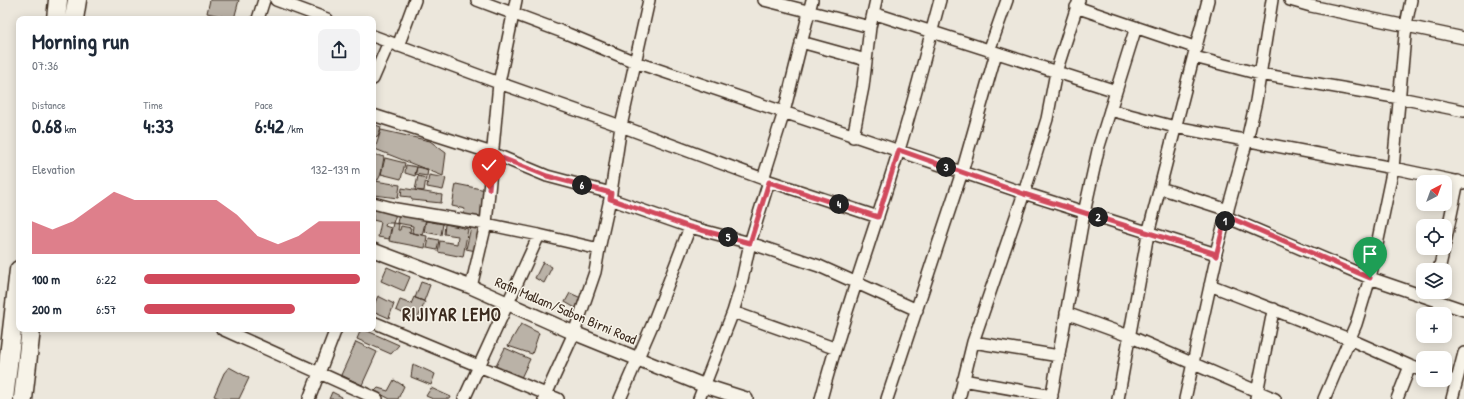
<!DOCTYPE html>
<meta charset="utf-8">
<style>
body{margin:0;font-family:"Patrick Hand",sans-serif;background:#f2f2f3;color:#1f2937;height:100vh;display:flex;flex-direction:column;font-size:15px;white-space:nowrap}
*{box-sizing:border-box;margin:0}
p{font-size:13px;color:#747a83}
.icon{flex:none;width:22px;height:22px;fill:none;stroke:currentColor;stroke-width:2;stroke-linecap:round;stroke-linejoin:round}
.map{position:relative;flex:1;overflow:hidden}
.drawer{position:absolute;left:16px;top:16px;width:360px;height:316px;display:flex;flex-direction:column;background:#fff;border-radius:8px;box-shadow:0 2px 10px #0003}
.drawer>*{flex:none}
.needle{width:26px;rotate:41deg}
.fabs{position:absolute;left:1416px;top:175px;display:grid;gap:8px}
.fabs a{display:grid;place-items:center;width:36px;height:36px;border-radius:8px;background:#fff;box-shadow:0 2px 10px #0003;font-size:20px}
.pin{position:absolute;display:grid;place-items:center;width:34px;height:34px;color:#fff;margin:-41px -17px;border-radius:50% 50% 50% 0;rotate:-45deg;box-shadow:0 0 4px #0007}
.pin .icon{rotate:45deg}
.km{position:absolute;width:20px;height:20px;margin:-10px;border-radius:50%;background:#222;color:#fff;font-size:11px;line-height:20px;text-align:center}
.round{display:grid;place-items:center;flex:none;width:42px;height:42px;border-radius:8px;background:#f2f2f3}
.head{display:flex;align-items:center;justify-content:space-between;height:68px;padding:0 16px}
h1{font-size:22px;font-weight:800;line-height:30px}
.stats{display:grid;grid-template-columns:repeat(3,1fr);gap:6px;height:68px;padding:4px 16px}
.stats div{display:grid;align-content:center}
.stats b{font-size:20px;font-weight:800}
.stats small{font-size:11px;font-weight:400}
.stats p{font-size:11px}
.chart{height:112px;padding:8px 16px}
.chart p{display:flex;justify-content:space-between}
.chart svg{width:100%;height:72px;margin-top:4px;fill:#d1495b;opacity:.7}
ul{padding:0 16px;list-style:none;font-size:13px}
li{display:grid;grid-template-columns:64px 48px 1fr;align-items:center;height:30px}
li i{height:10px;border-radius:5px;background:#d1495b}
.map>svg:first-child{display:block}
</style>
<div class="map">
<svg width="1464" height="399" viewBox="0 0 1464 399">
<rect width="100%" height="100%" fill="#ece7dc"/>
<filter id="ink" filterUnits="userSpaceOnUse"><feTurbulence type="fractalNoise" baseFrequency=".025" numOctaves="2"/><feDisplacementMap in="SourceGraphic" scale="8" xChannelSelector="R" yChannelSelector="G"/><feConvolveMatrix kernelMatrix="1 2 1 2 8 2 1 2 1" color-interpolation-filters="sRGB"/></filter>
<g filter="url(#ink)">
<path fill="#bab2a7" stroke="#3b2a1e" d="M210,0H239L234,19L207,13Z
M373,124L381,127L378,137L374,136L373,139Z
M381,130L430,141L446,153L443,176L375,149Z
M373,154L384,157L381,174L378,180L373,179Z
M385,158L405,163L401,179L381,174Z
M406,165L417,167L415,176L405,173Z
M417,167L428,169L427,176L415,174Z
M429,175L446,178L443,190L427,187Z
M418,176L426,178L424,191L415,190Z
M375,181L400,185L398,198L374,195Z
M456,184L486,190L480,218L463,215L465,209L452,206Z
M402,188L442,195L441,203L412,200L410,197L401,196Z
M373,206L397,211L393,223H386L385,226L391,228L389,239L378,237L381,222L373,220Z
M399,213L426,219L422,235L412,233L413,226L397,223Z
M426,221L443,224L441,235L424,232Z
M393,223L399,224L398,230H400L401,226L411,228L410,232H408L427,236L425,248L389,241Z
M445,224L468,229L463,257L438,252L440,241L457,244L458,236L444,234Z
M471,227L480,229L476,251L466,249Z
M429,238L439,240L437,250L427,248Z
M543,262L552,267L544,283L535,278Z
M387,267L410,277L404,291L381,281Z
M421,282L430,285L424,301L415,298Z
M570,293L581,298L577,309L565,302Z
M378,296L394,304L389,318L373,311V307Z
M414,297L425,302L417,320L396,310L400,300L411,304Z
M521,324L539,333L532,354L508,346Z
M361,329H363L399,345L391,354L357,339Z
M356,342L377,352L362,385L341,375Z
M505,348L530,359L520,380L494,370Z
M413,364L435,374L431,385L411,377Z
M229,367L249,378L239,399H221L214,396L224,373Z
M394,380L404,386L398,399H390L375,391L378,388L388,391Z
M431,388L451,397L450,399H433L426,396Z
M332,392L342,397L341,399H329Z"/>
<g fill="none" stroke-linecap="round" stroke-linejoin="round">
<defs>
<path id="minor" d="M276,0L327,19
M477,0L568,34L635,62L1024,193L1213,253L1215,256
M764,0L870,27
M1290,0L1311,6L1464,38
M1076,7L1197,48
M873,13L1116,91
M258,19L264,0
M373,36L499,83L621,126L769,181L878,217
M801,42L866,60
M398,46L415,0
M989,51L1007,0
M1194,57L1260,74L1400,98L1464,111
M373,79L389,42
M1110,110L1175,127L1393,168L1464,183
M373,115L492,153L547,176L611,193
M853,137L863,87L870,27L876,0
M763,179L784,112L812,0
M1160,188L1228,210
M610,199L690,227L750,243L819,266L917,310
M373,203L396,209L486,224L539,235L599,249
M1226,217L1370,278L1464,310
M1445,243L1458,181
M1439,270L1444,248
M1210,285L1349,339L1410,366L1423,371
M471,287L486,224L499,83L516,0
M733,312L834,348
M1066,313L1129,336L1275,399
M373,322L558,399
M222,329L377,399
M973,342L1059,356
M1445,378L1456,382
M963,380L1052,396
M1256,398L1272,316L1274,309
M309,399L336,329
M464,399L539,235
M544,399L574,333L595,272L599,249L610,199L621,126L649,0
M620,399L653,323L690,227
M699,399L733,312L740,289L750,243L769,181
M821,399C843,316 873,235 898,153C914,102 926,51 940,0
M887,399L962,172L996,53
M959,399L973,342L1024,193L1047,119L1056,72L1079,0
M1051,399L1084,213L1099,146L1136,27
M1118,399L1148,234L1208,0
M1185,399L1216,259L1215,256L1247,140L1256,101L1272,0
M1324,399L1356,324L1370,278L1393,168L1406,25L1411,0
M1397,399L1410,366
M1452,399L1464,353"/>
<path id="tertiary" d="M373,250L471,287L574,333L705,386L746,399"/>
<path id="trunk" d="M56,19L58,0
M74,19L77,0
M4,399L19,270
M23,399L31,329"/>
</defs>
<use href="#minor" stroke="#3b2a1e" stroke-width="14"/>
<use href="#tertiary" stroke="#3b2a1e" stroke-width="16"/>
<use href="#trunk" stroke="#3b2a1e" stroke-width="21"/>
<use href="#minor" stroke="#f7f3e8" stroke-width="11"/>
<use href="#tertiary" stroke="#f7f3e8" stroke-width="13"/>
<use href="#trunk" stroke="#f7f3e8" stroke-width="18"/>
</g>
</g>
<g fill="none" stroke-linecap="round" stroke-linejoin="round" filter="url(#ink)">
<defs>
<path id="route" d="M489,189L492,154L547,176L611,193L610,199L690,227L750,243L769,182L878,217L899,150L1024,194L1213,253L1216,256L1226,216L1370,278"/>
</defs>
<use href="#route" stroke="#fff" stroke-width="8"/>
<use href="#route" stroke="#d1495b" stroke-width="5"/>
</g>
<g text-anchor="middle" dominant-baseline="central" stroke-width="3" stroke-linejoin="round" paint-order="stroke">
<g font-size="14" fill="#3b2a1e" stroke="#f7f3e8">
<text transform="translate(566 310) rotate(23)">Rafin Mallam/Sabon Birni Road</text>
</g>
<g font-size="18" font-weight="bold" letter-spacing="1" fill="#3b2a1e" stroke="#f7f3e8">
<text x="452" y="314">RIJIYAR LEMO</text>
</g>
</g>
</svg>
<div class="fabs">
<a><svg class="needle" viewBox="-14 -14 28 28"><path d="M0-13l5 13h-10z" fill="#e53935"/><path d="M0 13l5-13h-10z" fill="#747a83"/></svg></a>
<a><svg class="icon" aria-label="locate" viewBox="0 0 24 24"><circle cx="12" cy="12" r="6"/><path d="M12 2v4M12 18v4M2 12h4M18 12h4"/></svg></a>
<a><svg class="icon" aria-label="layers" viewBox="0 0 24 24"><path d="M12 4l9 5-9 5-9-5zM3 14l9 5 9-5"/></svg></a>
<a>+</a>
<a>−</a>
</div>
<div class="pin" style="left:1370px;top:278px;background:#1e9e55"><svg class="icon" aria-label="arrive" viewBox="0 0 24 24"><path d="M6 21V4h12l-3 4 3 4H6"/></svg></div>
<div class="pin" style="left:489px;top:189px;background:#d93025"><svg class="icon" aria-label="check" viewBox="0 0 24 24"><path d="M5 12l5 5 9-10"/></svg></div>
<b class="km" style="left:1225px;top:221px">1</b>
<b class="km" style="left:1098px;top:217px">2</b>
<b class="km" style="left:946px;top:167px">3</b>
<b class="km" style="left:839px;top:204px">4</b>
<b class="km" style="left:728px;top:237px">5</b>
<b class="km" style="left:582px;top:185px">6</b>
<section class="drawer">
<div class="head"><div><h1>Morning run</h1><p>07:36</p></div><a class="round"><svg class="icon" aria-label="share" viewBox="0 0 24 24"><path d="M12 15V3M7 8l5-5 5 5M5 13v7h14v-7"/></svg></a></div>
<div class="stats">
<div><p>Distance</p><b>0.68<small> km</small></b></div>
<div><p>Time</p><b>4:33</b></div>
<div><p>Pace</p><b>6:42<small> /km</small></b></div>
</div>
<div class="chart"><p><span>Elevation</span>132–139 m</p>
<svg viewBox="0 0 160 44" preserveAspectRatio="none"><path d="M0 44V24L10 29L20 24L30 15L40 6L50 11L60 11L70 11L80 11L90 11L100 20L110 33L120 38L130 33L140 24L150 24L160 24V44z"/></svg>
</div>
<ul>
<li><b>100 m</b>6:22<i style="width:100%"></i></li>
<li><b>200 m</b>6:57<i style="width:70%"></i></li>
</ul>
</section>
</div>
